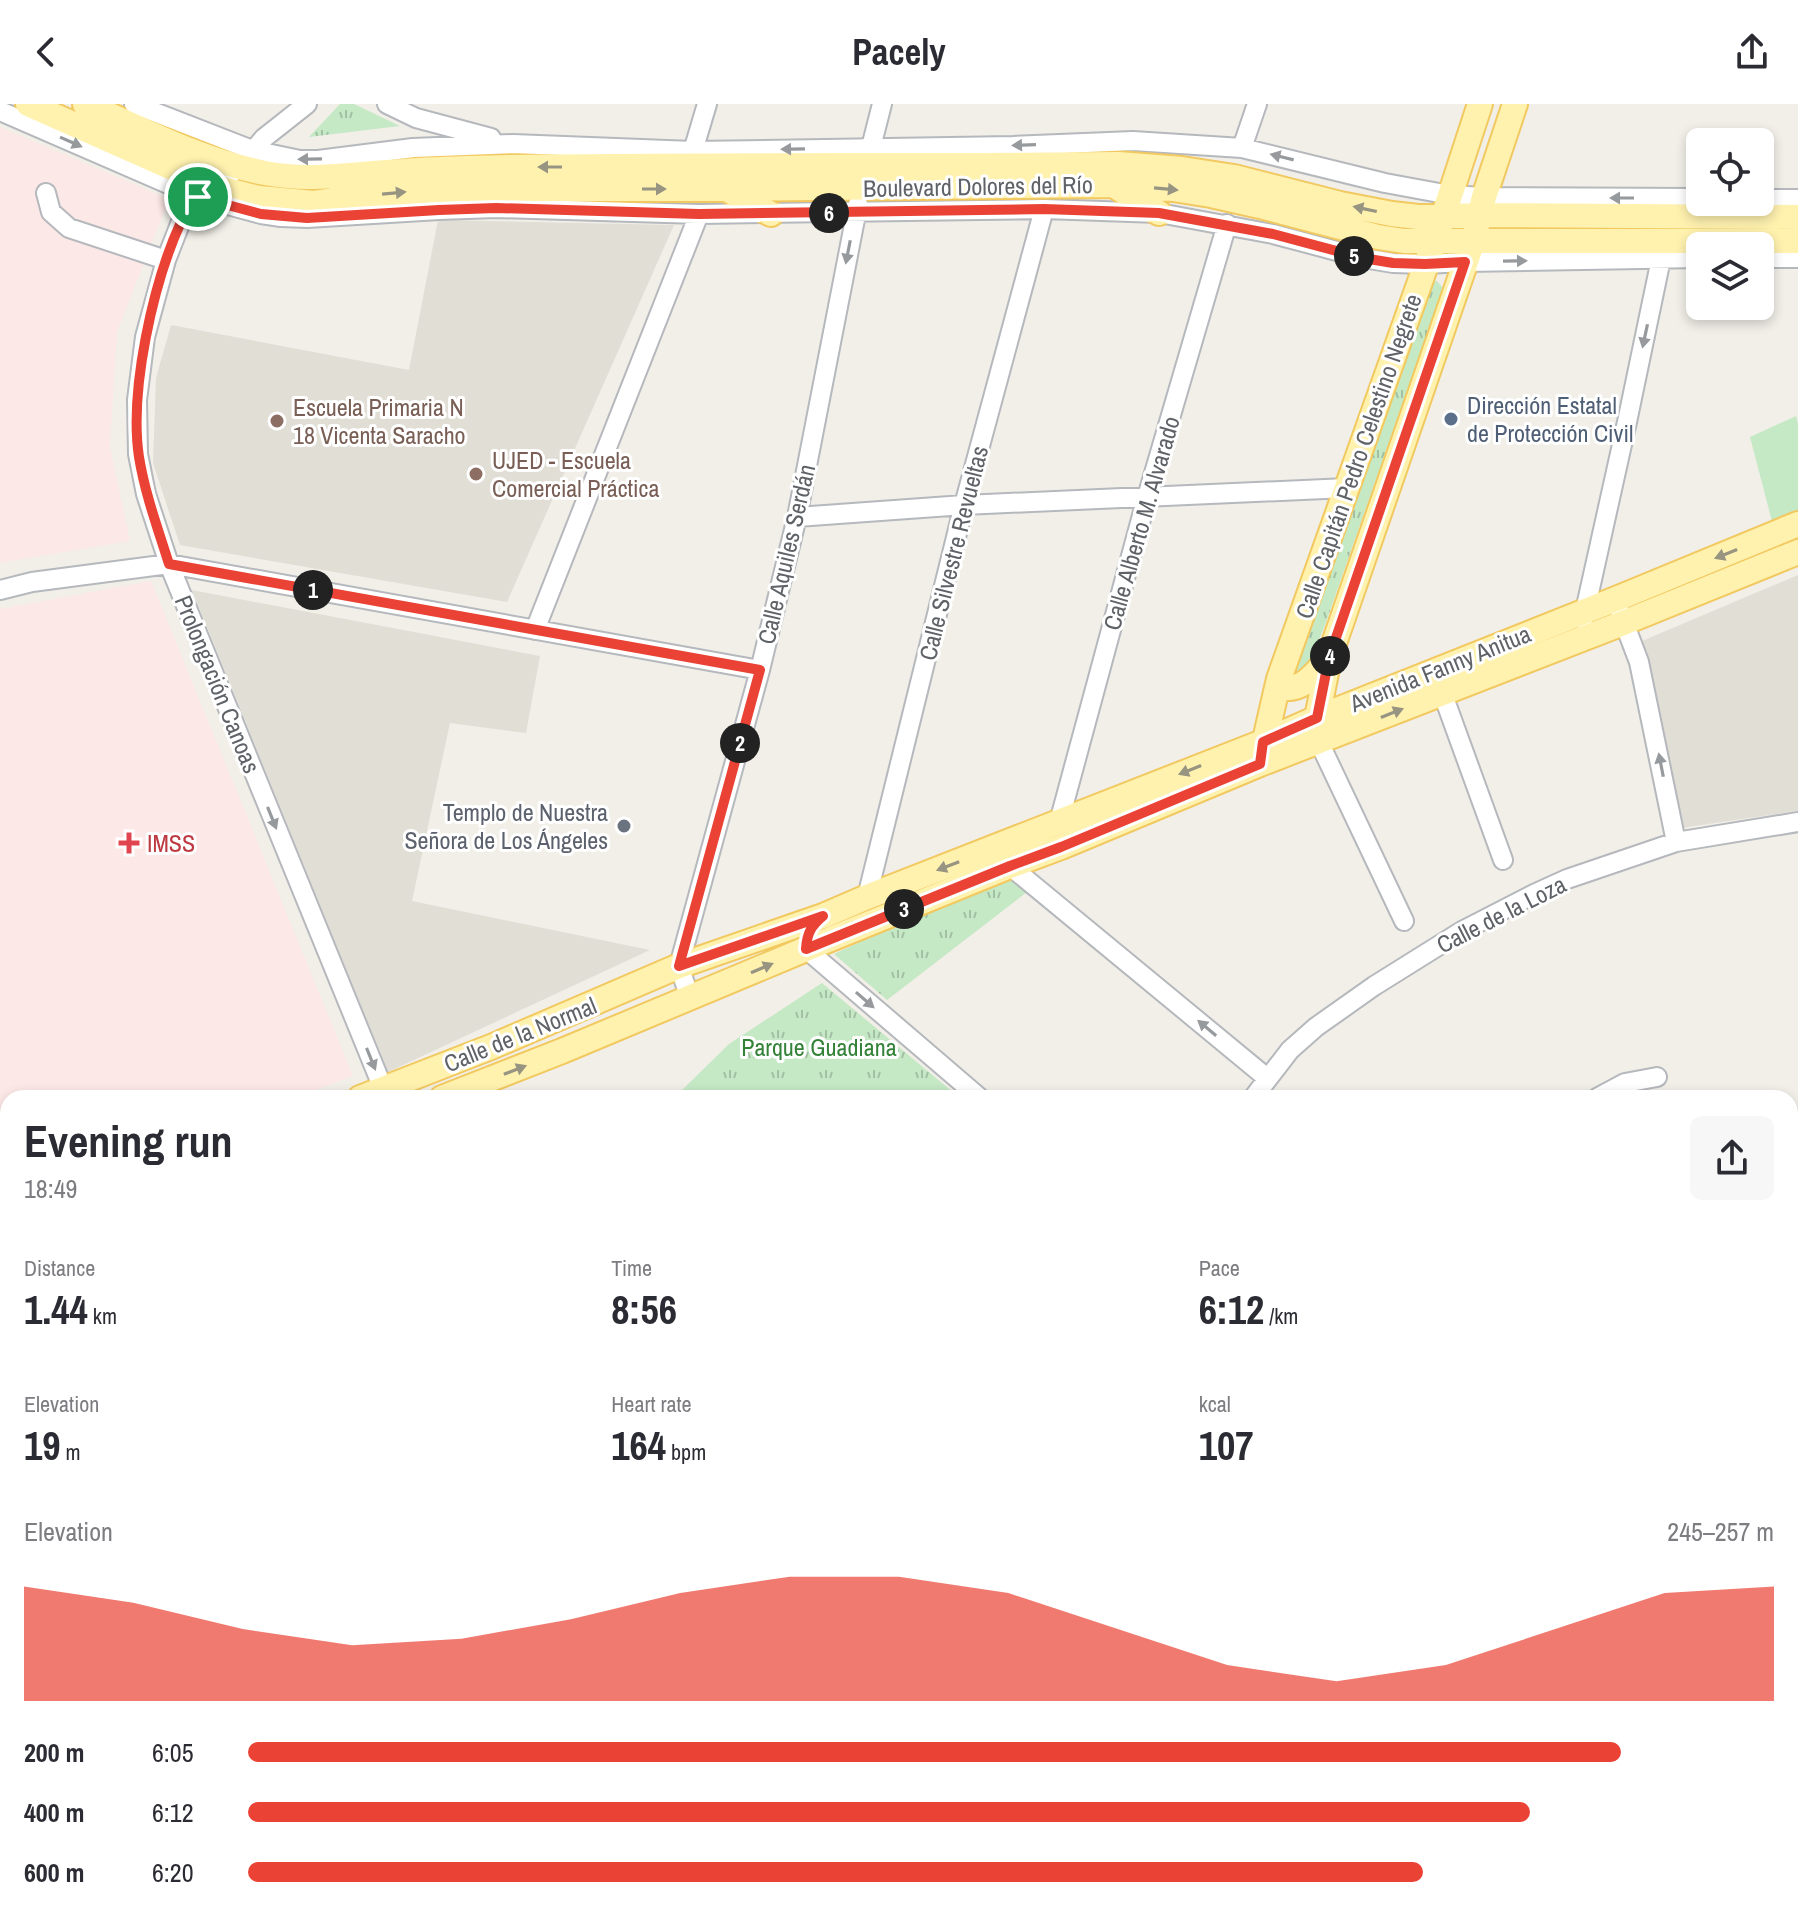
<!DOCTYPE html>
<meta charset="utf-8">
<style>
body{margin:0;font-family:"Archivo Narrow",sans-serif;background:#f7f7f7;color:#2b2b33;height:100vh;display:flex;flex-direction:column;font-size:30px;white-space:nowrap}
*{box-sizing:border-box;margin:0}
p{font-size:26px;color:#7c7c81}
.icon{flex:none;width:44px;height:44px;fill:none;stroke:currentColor;stroke-width:2;stroke-linecap:round;stroke-linejoin:round}
.map{position:relative;flex:1;overflow:hidden}
.sheet{position:absolute;left:0px;top:986px;width:1798px;height:830px;display:flex;flex-direction:column;background:#fff;border-radius:24px 24px 0 0;box-shadow:0 4px 12px #0003}
.sheet>*{flex:none}
.tools{position:absolute;left:1686px;top:24px;display:grid;gap:16px}
.tools a{display:grid;place-items:center;width:88px;height:88px;border-radius:12px;background:#fff;box-shadow:0 4px 12px #0003;font-size:40px}
.pin{position:absolute;display:grid;place-items:center;width:68px;height:68px;color:#fff;margin:-34px;border:4px solid #fff;border-radius:50%;box-shadow:0 2px 8px #0007}
.km{position:absolute;width:40px;height:40px;margin:-20px;border-radius:50%;background:#222;color:#fff;font-size:22px;line-height:40px;text-align:center}
.round{display:grid;place-items:center;flex:none;width:84px;height:84px;border-radius:12px;background:#f7f7f7}
.head{display:flex;align-items:center;justify-content:space-between;height:136px;padding:0 24px}
h1{font-size:44px;font-weight:700;line-height:60px}
.metrics{display:grid;grid-template-columns:repeat(3,1fr);gap:12px;height:136px;padding:8px 24px}
.metrics div{display:grid;align-content:center}
.metrics b{font-size:40px;font-weight:700}
.metrics small{font-size:22px;font-weight:400}
.metrics p{font-size:22px}
.chart{height:224px;padding:16px 24px}
.chart p{display:flex;justify-content:space-between}
.chart svg{width:100%;height:144px;margin-top:8px;fill:#ea4335;opacity:.7}
ul{padding:0 24px;list-style:none;font-size:26px}
li{display:grid;grid-template-columns:128px 96px 1fr;align-items:center;height:60px}
li i{height:20px;border-radius:10px;background:#ea4335}
header{display:flex;justify-content:space-between;align-items:center;height:104px;padding:0 24px;background:#fff;font-size:36px;font-weight:700}
.map>svg:first-child{display:block}
</style>
<header><svg class="icon" aria-label="back" viewBox="0 0 24 24"><path d="M15 5l-7 7 7 7"/></svg>Pacely<svg class="icon" aria-label="share" viewBox="0 0 24 24"><path d="M12 15V3M7 8l5-5 5 5M5 13v7h14v-7"/></svg></header>
<div class="map">
<svg width="1798" height="1815" viewBox="0 0 1798 1815">
<defs>
<pattern id="park-tufts" width="24" height="20" patternUnits="userSpaceOnUse" patternTransform="scale(2)"><rect width="24" height="20" fill="#c5e8c5"/><path d="M3 7l-1-3M5 7V3M7 7l1-3M15 17l-1-3M17 17v-4M19 17l1-3" fill="none" stroke="#a3c0a4"/></pattern>
<pattern id="water-waves" width="16" height="10" patternUnits="userSpaceOnUse" patternTransform="scale(2)"><rect width="16" height="10" fill="#aadaff"/><path d="M0 5q4-4 8 0t8 0" fill="none" stroke="#8eb4d2"/></pattern>
</defs>
<rect width="100%" height="100%" fill="#f1efe8"/>
<path fill="#e1ded6" d="M438,116L674,121L507,498L180,441L153,359L156,274L171,221L409,266Z
M1798,471V707L1681,724L1642,537Z
M192,486L540,552L526,629L450,619L412,797L650,846L388,968Z"/>
<path fill="#fce8e6" d="M0,23L169,95L117,228L110,342L130,437L0,459Z
M151,477L353,972L295,994H8V1102L0,1105V505Z"/>
<path fill="#c5e8c5" d="M1796,312L1798,320V410L1773,421L1750,333Z"/>
<path fill="url(#park-tufts)" d="M340,0H354L400,22L309,33Z
M1437,177L1443,184L1325,521L1314,548L1300,571L1293,568L1423,179Z
M1006,770L1027,788L887,896L834,850Z
M822,879L960,994H674L729,940Z
M8,1194V1808H982L980,1815H0V1197Z"/>
<path fill="url(#water-waves)" d="M611,1808H683L695,1815H609Z"/>
<g fill="none" stroke-linecap="round" stroke-linejoin="round">
<defs>
<path id="minor" d="M134,0L252,46L300,56H318L413,44L513,40L693,47L1013,42L1133,37L1242,44L1385,79L1450,91L1484,93L1700,94
M307,0L264,34L239,63L215,83L198,93L182,115L166,156L145,233L137,296L138,350L146,390L169,460L387,994
M387,0L416,14L491,34
M0,7L198,93L261,110L281,113L307,114L439,106L496,104L699,110L1044,105L1159,109L1273,130L1363,154L1393,159L1425,160L1465,158L1700,154
M1242,44L1257,0
M693,47L707,0
M868,55L882,0
M46,89L51,108L69,124L166,156
M1760,95H1798
M1760,154H1798
M797,413L964,401L1347,384
M0,486L32,478L169,460L760,566
M1620,508L1639,558L1676,738
M1583,516L1627,318L1661,155
M535,526L699,110
M1438,577L1503,756
M1319,638L1404,817
M1059,718L1147,393L1227,120
M1004,757L1267,974
M867,793L964,401L1044,105
M806,845L980,994
M690,894L679,862L760,566L797,413L858,100
M1253,994L1290,946L1316,923L1374,882L1462,827L1534,790L1567,775L1676,738L1798,718
M1597,994L1625,979L1657,973
M1790,1097L1798,1098
M1790,1344L1798,1347
M1790,1532L1798,1534
M1236,1808L1237,1815
M1506,1808L1508,1815
M1699,1808L1708,1815
M996,1815L998,1808"/>
<path id="major" d="M28,0L215,83L259,94L314,99L363,92L423,87L463,85H725L1112,81L1173,85L1211,91L1260,102L1378,133L1404,137H1798
M85,0C143,25 202,57 265,69C312,78 357,69 404,67C438,64 473,64 507,63C711,60 915,62 1118,60L1182,65L1234,73L1340,100L1392,110L1418,113L1480,111L1798,113
M1118,84L1159,109
M728,86L771,110
M1283,584C1304,586 1315,570 1328,555
M1318,626L1317,614L1329,554L1473,137L1484,93L1515,0
M1262,649L1279,575L1443,113L1480,0
M360,994L491,943L679,862L823,812L867,793L1263,638L1317,614L1616,495L1798,420
M442,994L562,947L806,845L1010,762L1061,743L1260,660L1623,519L1798,448
M0,1135L8,1132
M0,1166L8,1163"/>
</defs>
<use href="#minor" stroke="#b5b8bc" stroke-width="22"/>
<use href="#major" stroke="#f2c960" stroke-width="28"/>
<use href="#minor" stroke="#fff" stroke-width="18"/>
<use href="#major" stroke="#fff2af" stroke-width="24"/>
</g>
<defs><path id="oneway-solid" d="M-6-.8H1V-3.2L6.5 0L1 3.2V.8H-6Z" transform="scale(2)"/></defs>
<g fill="#979a9d">
<use href="#oneway-solid" transform="translate(71 38) rotate(24)"/>
<use href="#oneway-solid" transform="translate(1024 41) rotate(178)"/>
<use href="#oneway-solid" transform="translate(793 45) rotate(179)"/>
<use href="#oneway-solid" transform="translate(1282 53) rotate(-166)"/>
<use href="#oneway-solid" transform="translate(310 55) rotate(179)"/>
<use href="#oneway-solid" transform="translate(1622 94) rotate(-180)"/>
<use href="#oneway-solid" transform="translate(848 148) rotate(101)"/>
<use href="#oneway-solid" transform="translate(1515 157) rotate(-1)"/>
<use href="#oneway-solid" transform="translate(1645 232) rotate(102)"/>
<use href="#oneway-solid" transform="translate(1661 661) rotate(-101)"/>
<use href="#oneway-solid" transform="translate(272 714) rotate(68)"/>
<use href="#oneway-solid" transform="translate(865 896) rotate(41)"/>
<use href="#oneway-solid" transform="translate(1207 924) rotate(-140)"/>
<use href="#oneway-solid" transform="translate(371 955) rotate(68)"/>
</g>
<g fill="#979581">
<use href="#oneway-solid" transform="translate(550 63) rotate(180)"/>
<use href="#oneway-solid" transform="translate(654 85)"/>
<use href="#oneway-solid" transform="translate(1166 85) rotate(5)"/>
<use href="#oneway-solid" transform="translate(394 89) rotate(-5)"/>
<use href="#oneway-solid" transform="translate(1365 105) rotate(-168)"/>
<use href="#oneway-solid" transform="translate(1726 450) rotate(158)"/>
<use href="#oneway-solid" transform="translate(1392 609) rotate(-22)"/>
<use href="#oneway-solid" transform="translate(1190 666) rotate(158)"/>
<use href="#oneway-solid" transform="translate(948 762) rotate(159)"/>
<use href="#oneway-solid" transform="translate(762 864) rotate(-23)"/>
<use href="#oneway-solid" transform="translate(515 966) rotate(-21)"/>
</g>
<g fill="none" stroke-linecap="round" stroke-linejoin="round">
<defs>
<path id="route" d="M198,93L261,110L307,114L439,106L496,104L699,110L1044,105L1159,109L1273,130L1363,154L1393,159L1425,160L1465,158L1329,554L1317,614L1263,638L1260,660L1061,743L1010,762L806,845C807,829 811,822 823,812L679,862L760,566L169,460C158,425 145,390 139,353C129,287 153,179 181,118C185,109 192,101 198,93Z"/>
</defs>
<use href="#route" stroke="#fff" stroke-width="16"/>
<use href="#route" stroke="#ea4335" stroke-width="10"/>
</g>
<circle fill="#5c6f8a" stroke="#fff" stroke-width="3" cx="1451" cy="315" r="8"/>
<g fill="#8d6e63" stroke="#fff" stroke-width="3">
<circle cx="277" cy="317" r="8"/>
<circle cx="476" cy="370" r="8"/>
</g>
<circle fill="#6b7280" stroke="#fff" stroke-width="3" cx="624" cy="722" r="8"/>
<path fill="#e0444e" stroke="#fff" stroke-width="3" d="M125 727h8v8h8v8h-8v8h-8v-8h-8v-8h8z"/>
<g text-anchor="middle" dominant-baseline="central" stroke-width="6" stroke-linejoin="round" paint-order="stroke">
<g font-size="24" fill="#5f6368" stroke="#fff">
<text transform="translate(978 82) rotate(-1)">Boulevard Dolores del Río</text>
<text transform="translate(1358 352) rotate(-71)">Calle Capitán Pedro Celestino Negrete</text>
<text transform="translate(1141 419) rotate(-74)">Calle Alberto M. Alvarado</text>
<text transform="translate(953 449) rotate(-76)">Calle Silvestre Revueltas</text>
<text transform="translate(786 450) rotate(-77)">Calle Aquiles Serdán</text>
<text transform="translate(1440 564) rotate(-22)">Avenida Fanny Anitua</text>
<text transform="translate(218 580) rotate(68)">Prolongación Canoas</text>
<text transform="translate(1501 810) rotate(-27)">Calle de la Loza</text>
<text transform="translate(520 930) rotate(-22)">Calle de la Normal</text>
</g>
<g font-size="24" fill="#4e5e75" stroke="#fff" text-anchor="start">
<text x="1467" y="301">Dirección Estatal<tspan x="1467" dy="28">de Protección Civil</tspan></text>
</g>
<g font-size="24" fill="#785e54" stroke="#fff" text-anchor="start">
<text x="293" y="303">Escuela Primaria N<tspan x="293" dy="28">18 Vicenta Saracho</tspan></text>
<text x="492" y="356">UJED - Escuela<tspan x="492" dy="28">Comercial Práctica</tspan></text>
</g>
<g font-size="24" fill="#5b616d" stroke="#fff" text-anchor="end">
<text x="608" y="708">Templo de Nuestra<tspan x="608" dy="28">Señora de Los Ángeles</tspan></text>
</g>
<g font-size="24" fill="#be3a42" stroke="#fff" text-anchor="start">
<text x="147" y="739">IMSS</text>
</g>
<g font-size="24" fill="#348238" stroke="#fff">
<text x="819" y="943">Parque Guadiana</text>
</g>
</g>
</svg>
<div class="tools">
<a><svg class="icon" aria-label="locate" viewBox="0 0 24 24"><circle cx="12" cy="12" r="6"/><path d="M12 2v4M12 18v4M2 12h4M18 12h4"/></svg></a>
<a><svg class="icon" aria-label="layers" viewBox="0 0 24 24"><path d="M12 4l9 5-9 5-9-5zM3 14l9 5 9-5"/></svg></a>
</div>
<div class="pin" style="left:198px;top:93px;background:#1e9e55"><svg class="icon" aria-label="arrive" viewBox="0 0 24 24"><path d="M6 21V4h12l-3 4 3 4H6"/></svg></div>
<b class="km" style="left:313px;top:486px">1</b>
<b class="km" style="left:740px;top:639px">2</b>
<b class="km" style="left:904px;top:805px">3</b>
<b class="km" style="left:1330px;top:552px">4</b>
<b class="km" style="left:1354px;top:152px">5</b>
<b class="km" style="left:829px;top:109px">6</b>
<section class="sheet">
<div class="head"><div><h1>Evening run</h1><p>18:49</p></div><a class="round"><svg class="icon" aria-label="share" viewBox="0 0 24 24"><path d="M12 15V3M7 8l5-5 5 5M5 13v7h14v-7"/></svg></a></div>
<div class="metrics">
<div><p>Distance</p><b>1.44<small> km</small></b></div>
<div><p>Time</p><b>8:56</b></div>
<div><p>Pace</p><b>6:12<small> /km</small></b></div>
</div>
<div class="metrics">
<div><p>Elevation</p><b>19<small> m</small></b></div>
<div><p>Heart rate</p><b>164<small> bpm</small></b></div>
<div><p>kcal</p><b>107</b></div>
</div>
<div class="chart"><p><span>Elevation</span>245–257 m</p>
<svg viewBox="0 0 160 44" preserveAspectRatio="none"><path d="M0 44V9L10 14L20 22L30 27L40 25L50 19L60 11L70 6L80 6L90 11L100 22L110 33L120 38L130 33L140 22L150 11L160 9V44z"/></svg>
</div>
<ul>
<li><b>200 m</b>6:05<i style="width:90%"></i></li>
<li><b>400 m</b>6:12<i style="width:84%"></i></li>
<li><b>600 m</b>6:20<i style="width:77%"></i></li>
</ul>
</section>
</div>
